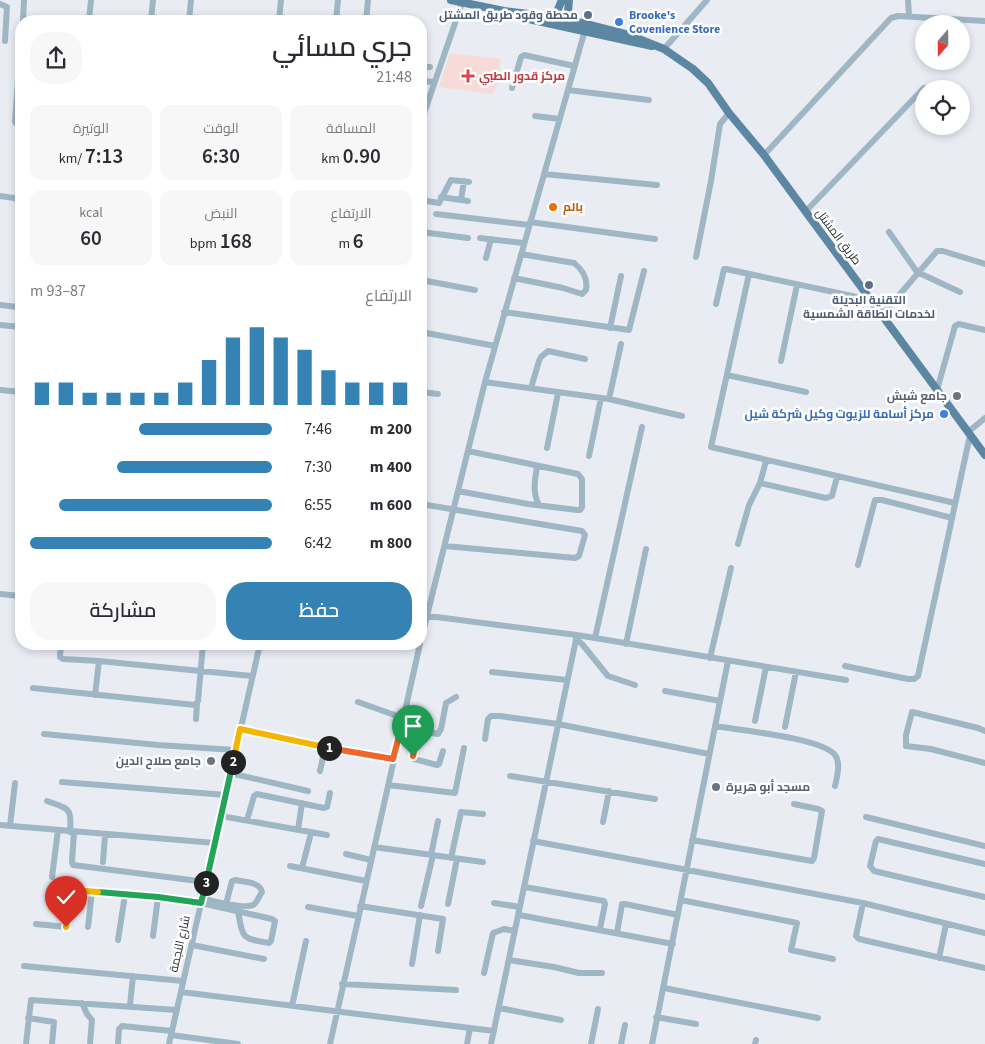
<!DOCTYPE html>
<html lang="ar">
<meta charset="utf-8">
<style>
body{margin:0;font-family:"Source Sans 3",Cairo,sans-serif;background:#f7f7f7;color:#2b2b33;direction:rtl;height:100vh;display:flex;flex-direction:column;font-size:19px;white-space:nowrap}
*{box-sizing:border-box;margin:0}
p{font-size:16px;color:#7c7c81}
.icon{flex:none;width:28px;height:28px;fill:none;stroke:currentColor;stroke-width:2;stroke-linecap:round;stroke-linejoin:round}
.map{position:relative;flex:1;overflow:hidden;direction:ltr}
.panel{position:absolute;left:15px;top:15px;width:412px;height:635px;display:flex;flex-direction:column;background:#fff;border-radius:20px;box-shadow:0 2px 8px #0003;direction:rtl}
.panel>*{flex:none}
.needle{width:32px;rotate:200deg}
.buttons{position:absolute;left:915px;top:15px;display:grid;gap:10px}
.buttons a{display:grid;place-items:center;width:55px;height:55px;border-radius:50%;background:#fff;box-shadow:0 2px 8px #0003;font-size:25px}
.pin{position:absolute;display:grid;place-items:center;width:42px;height:42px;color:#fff;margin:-51px -21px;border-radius:50% 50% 50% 0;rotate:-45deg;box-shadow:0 0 5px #0007}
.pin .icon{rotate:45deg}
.km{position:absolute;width:25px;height:25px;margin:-12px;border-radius:50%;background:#222;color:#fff;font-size:14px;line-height:25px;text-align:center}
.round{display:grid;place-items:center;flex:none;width:52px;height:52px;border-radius:20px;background:#f7f7f7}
.overview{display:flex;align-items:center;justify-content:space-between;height:85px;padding:0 15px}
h1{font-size:28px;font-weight:600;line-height:38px}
.figures{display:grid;grid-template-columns:repeat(3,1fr);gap:8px;height:85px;padding:5px 15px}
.figures div{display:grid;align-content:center;border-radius:12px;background:#f7f7f7;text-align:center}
.figures b{font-size:21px;font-weight:600}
.figures small{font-size:14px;font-weight:400}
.figures p{font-size:14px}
.chart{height:140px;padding:10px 15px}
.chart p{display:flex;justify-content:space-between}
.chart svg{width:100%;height:90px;margin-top:5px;stroke:#3582b5;stroke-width:6}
.action{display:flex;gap:10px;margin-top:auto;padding:10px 15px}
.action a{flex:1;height:58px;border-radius:20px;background:#3582b5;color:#fff;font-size:20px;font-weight:600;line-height:58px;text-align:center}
.action a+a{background:#f7f7f7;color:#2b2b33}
ul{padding:0 15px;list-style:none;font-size:16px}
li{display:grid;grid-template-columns:80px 60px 1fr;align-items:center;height:38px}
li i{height:12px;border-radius:6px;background:#3582b5}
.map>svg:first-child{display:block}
</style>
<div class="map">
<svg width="985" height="1044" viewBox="0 0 985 1044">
<rect width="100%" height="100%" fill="#e9ecf3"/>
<path fill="#f6dbd8" d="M450,53L501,59L499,71L501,75L493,94L439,87Z"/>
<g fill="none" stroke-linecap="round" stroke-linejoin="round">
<path stroke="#9fb6c5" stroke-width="6" d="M908,0L909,16
M0,4L7,7L5,41
M23,21L24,0
M89,21L91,0
M151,21L153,0
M189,21L191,0
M279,21L281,0
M336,21L338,0
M366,21L368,0
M664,49L707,0
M421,67H430
M421,81L434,82
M512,88L521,57L524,55L574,66
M568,90L649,100
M535,116L560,119
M421,122L463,0
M18,126L15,122L21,37
M764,155L891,18L898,16L985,21
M544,174L657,185
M464,181L461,200L468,201
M0,196L21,199
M441,197L461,200
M421,200L439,203L451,180L469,182
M805,212L924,88
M436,214L529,225
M530,222L655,239
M421,232L468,238
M889,232L917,272L960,292
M480,238L523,243
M696,257L711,181L720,124L729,113
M486,258L491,239
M749,274L711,447L955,503
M514,278L563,288L582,294L586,290C588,279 583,270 574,263L521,254
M421,280L475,290
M716,304L724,269H726L871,300
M0,305L18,307
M504,312L629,330L644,271
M882,315L937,251H943L985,264
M0,325L21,327
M610,328L621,276
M421,332L495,346
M781,361L797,285
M727,375L806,392
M485,382L609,399L682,416
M531,388L539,361L541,357L548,351L585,359
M0,390L21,392
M937,390L955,326L959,324L985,330
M421,392L438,394
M609,399L621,344
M968,432L985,418
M547,448L558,393
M589,456L601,398
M537,466C535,480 532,492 539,505
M760,483L826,498L832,496L837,477
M458,491L528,504L577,510H580L582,507V479L578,474L468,451
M421,504L582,531L585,535L579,556L575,558L445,546
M738,544L749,505L760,483L766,461
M858,565L875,500H882L952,518
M0,594L21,596
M421,615L577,635L846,680
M595,638L642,427
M576,639L582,644L608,676L635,685
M421,640L485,382L585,30
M61,644L60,657L63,659L99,661L252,676
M626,644L646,549
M710,658L731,568
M845,666L908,679H914L918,676L970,435
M492,672L567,680
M33,688L195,705L198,701L203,644
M665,691L720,701
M95,695L99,661
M358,702L403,718
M196,719L197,704
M755,721L766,667
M715,726C738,730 822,738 835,755C841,763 837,777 835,786
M785,727L796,672
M400,728L438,734L441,729L446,703L456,697
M240,729L325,748L393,759
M985,731L978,728L912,712L906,735V746L931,749L985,763
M44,734L158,745L235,750
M399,736L416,741L413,756L414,759L437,765L439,764L443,751
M485,739L488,719L491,716H500L558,724L709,754
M320,771L325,748
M230,773L308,791
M510,776L655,799
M62,782L226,795
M388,785L455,793L464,748
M47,801C69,809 72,807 70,832
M221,816L327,835
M866,817L985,846
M247,820L254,796L257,794L324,808L327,807L330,793
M603,822L609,791
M0,825L215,843
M10,826L15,783
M298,830L302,803
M74,832L72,862L73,865L206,882
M692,840L812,861L814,858L822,811L818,809L794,804
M533,841L863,903L985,933
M374,847L483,862
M346,854L371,860
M431,855L438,821
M451,858L461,812L483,814
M103,862L105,835
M985,864L878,839L876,841L870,866L874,871L985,897
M290,866L366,881
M302,868L310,837
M52,877L58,830
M525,887L604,901L605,904L600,929
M208,900C217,902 245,909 253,905C257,903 259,896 262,892C260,882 245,882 235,880L232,881L226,904
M681,900L797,923L791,950L833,959
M494,903L520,907
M863,903L856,936L859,939L985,968
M448,904L457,859
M360,906L443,919L438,951
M421,906L433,855
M308,907L358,916
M519,915L673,944
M36,924L66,927L72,890L158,897L201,903L272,919L275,921L271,941L269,943C241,938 243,939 238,911
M88,927L92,892
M617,933L622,904H625L678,915
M153,936L158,897
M118,940L125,895
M192,945L264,959
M939,958L946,924
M509,960L554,967L579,973H602
M412,964L420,915
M24,966L183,981
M484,973L493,933L504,929L515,931
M342,984L456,990
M664,988L818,1018
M181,992L494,1031
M82,1003L87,1014L92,1020L90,1044
M130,1005L133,976
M292,1006L306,941
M499,1008L561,1020
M656,1017L696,1024
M28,1018L54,1022L52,1044
M171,1035L238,1044
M26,1044L31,1000L177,1010
M118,1044L119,1029L122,1026L172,1031
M169,1044L260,644
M330,1044L420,644
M467,1044L470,1028
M491,1044L577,635
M591,1044L598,1009
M621,1044L625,1025
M652,1044L728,661
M755,1044L756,1040"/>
<path stroke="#5b87a2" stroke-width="8" d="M451,0L504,11L562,18L629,35L664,49L693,69L708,83L729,113L764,155L985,455
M515,16L652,46
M553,21L562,0
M567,25L569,0"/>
</g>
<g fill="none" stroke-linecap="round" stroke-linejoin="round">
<defs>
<path id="split-1" d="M329,748L393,759L399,736L416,741L413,756"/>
<path id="split-2" d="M233,762L240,729L329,748"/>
<path id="split-3" d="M206,883L233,762"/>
<path id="split-4" d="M98,892L158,897L201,903L206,883"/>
<path id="split-5" d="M66,927L72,890L98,892"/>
</defs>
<use href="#split-1" stroke="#fff" stroke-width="10"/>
<use href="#split-2" stroke="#fff" stroke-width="10"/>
<use href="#split-3" stroke="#fff" stroke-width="10"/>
<use href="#split-4" stroke="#fff" stroke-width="10"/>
<use href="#split-5" stroke="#fff" stroke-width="10"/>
<use href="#split-1" stroke="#f0652b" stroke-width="6"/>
<use href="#split-2" stroke="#f5b400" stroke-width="6"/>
<use href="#split-3" stroke="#22a559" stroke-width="6"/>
<use href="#split-4" stroke="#22a559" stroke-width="6"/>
<use href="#split-5" stroke="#f5b400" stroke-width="6"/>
</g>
<g fill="#5c6f8a" stroke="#fff" stroke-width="2">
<circle cx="588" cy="15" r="5"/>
<circle cx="869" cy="285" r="5"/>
</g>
<g fill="#3f7fe0" stroke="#fff" stroke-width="2">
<circle cx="619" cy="22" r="5"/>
<circle cx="944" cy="414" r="5"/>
</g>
<path fill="#e0444e" stroke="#fff" stroke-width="2" d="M465.5 68.5h5v5h5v5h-5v5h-5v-5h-5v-5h5z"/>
<circle fill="#e8710a" stroke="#fff" stroke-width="2" cx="553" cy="207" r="5"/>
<g fill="#6b7280" stroke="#fff" stroke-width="2">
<circle cx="957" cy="396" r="5"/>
<circle cx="211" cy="761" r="5"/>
<circle cx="716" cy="787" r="5"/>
</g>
<g text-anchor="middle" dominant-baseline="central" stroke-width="5" stroke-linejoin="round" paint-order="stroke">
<g font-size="12" font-weight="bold" fill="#4e5e75" stroke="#fff" text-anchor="end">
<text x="578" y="15">محطة وقود طريق المشتل</text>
<text x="869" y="300" text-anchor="middle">التقنية البديلة<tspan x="869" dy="14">لخدمات الطاقة الشمسية</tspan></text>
</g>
<g font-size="12" font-weight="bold" fill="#366cbe" stroke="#fff" text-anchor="start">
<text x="629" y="15">Brooke's<tspan x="629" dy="14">Covenience Store</tspan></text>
<text x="934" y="414" text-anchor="end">مركز أسامة للزيوت وكيل شركة شيل</text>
</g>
<g font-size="12" font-weight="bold" fill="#be3a42" stroke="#fff" text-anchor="start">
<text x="479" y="76">مركز قدور الطبي</text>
</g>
<g font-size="12" font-weight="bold" fill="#c56008" stroke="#fff" text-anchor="start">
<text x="563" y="207">بالم</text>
</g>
<g font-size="12" fill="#2d2e30" stroke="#fff">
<text transform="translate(838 237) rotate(53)">طريق المشتل</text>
<text transform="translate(180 944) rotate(-77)">شارع النجمة</text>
</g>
<g font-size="12" font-weight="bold" fill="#5b616d" stroke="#fff" text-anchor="end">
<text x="947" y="396">جامع شبش</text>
<text x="201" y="761">جامع صلاح الدين</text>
<text x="726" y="787" text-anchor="start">مسجد أبو هريرة</text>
</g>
</g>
</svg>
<div class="buttons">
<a><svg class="needle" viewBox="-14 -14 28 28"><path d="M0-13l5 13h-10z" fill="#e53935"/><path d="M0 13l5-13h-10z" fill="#7c7c81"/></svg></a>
<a><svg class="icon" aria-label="locate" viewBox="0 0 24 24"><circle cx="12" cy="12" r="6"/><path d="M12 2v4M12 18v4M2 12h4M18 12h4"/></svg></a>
</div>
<div class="pin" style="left:413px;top:756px;background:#1e9e55"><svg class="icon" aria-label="arrive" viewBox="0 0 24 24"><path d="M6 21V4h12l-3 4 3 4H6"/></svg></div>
<div class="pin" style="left:66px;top:927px;background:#d93025"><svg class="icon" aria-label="check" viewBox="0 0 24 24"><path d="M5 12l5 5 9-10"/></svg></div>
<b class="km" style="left:329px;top:748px">1</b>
<b class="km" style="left:233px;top:762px">2</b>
<b class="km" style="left:206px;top:883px">3</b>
<section class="panel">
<div class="overview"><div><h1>جري مسائي</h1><p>21:48</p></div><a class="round"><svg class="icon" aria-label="share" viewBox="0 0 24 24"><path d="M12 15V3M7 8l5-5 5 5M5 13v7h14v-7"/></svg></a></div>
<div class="figures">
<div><p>المسافة</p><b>0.90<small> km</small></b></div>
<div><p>الوقت</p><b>6:30</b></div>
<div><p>الوتيرة</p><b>7:13<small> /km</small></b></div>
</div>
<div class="figures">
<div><p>الارتفاع</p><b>6<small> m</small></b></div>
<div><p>النبض</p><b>168<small> bpm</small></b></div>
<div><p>kcal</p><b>60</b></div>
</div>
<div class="chart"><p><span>الارتفاع</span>87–93 m</p>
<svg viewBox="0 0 160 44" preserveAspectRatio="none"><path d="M5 44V33M15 44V33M25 44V38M35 44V38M45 44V38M55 44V38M65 44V33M75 44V22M85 44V11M95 44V6M105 44V11M115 44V17M125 44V27M135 44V33M145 44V33M155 44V33"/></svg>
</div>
<ul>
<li><b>200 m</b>7:46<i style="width:55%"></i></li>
<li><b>400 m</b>7:30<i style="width:64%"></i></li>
<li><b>600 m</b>6:55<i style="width:88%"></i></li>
<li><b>800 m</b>6:42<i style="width:100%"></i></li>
</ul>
<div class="action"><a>حفظ</a><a>مشاركة</a></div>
</section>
</div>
